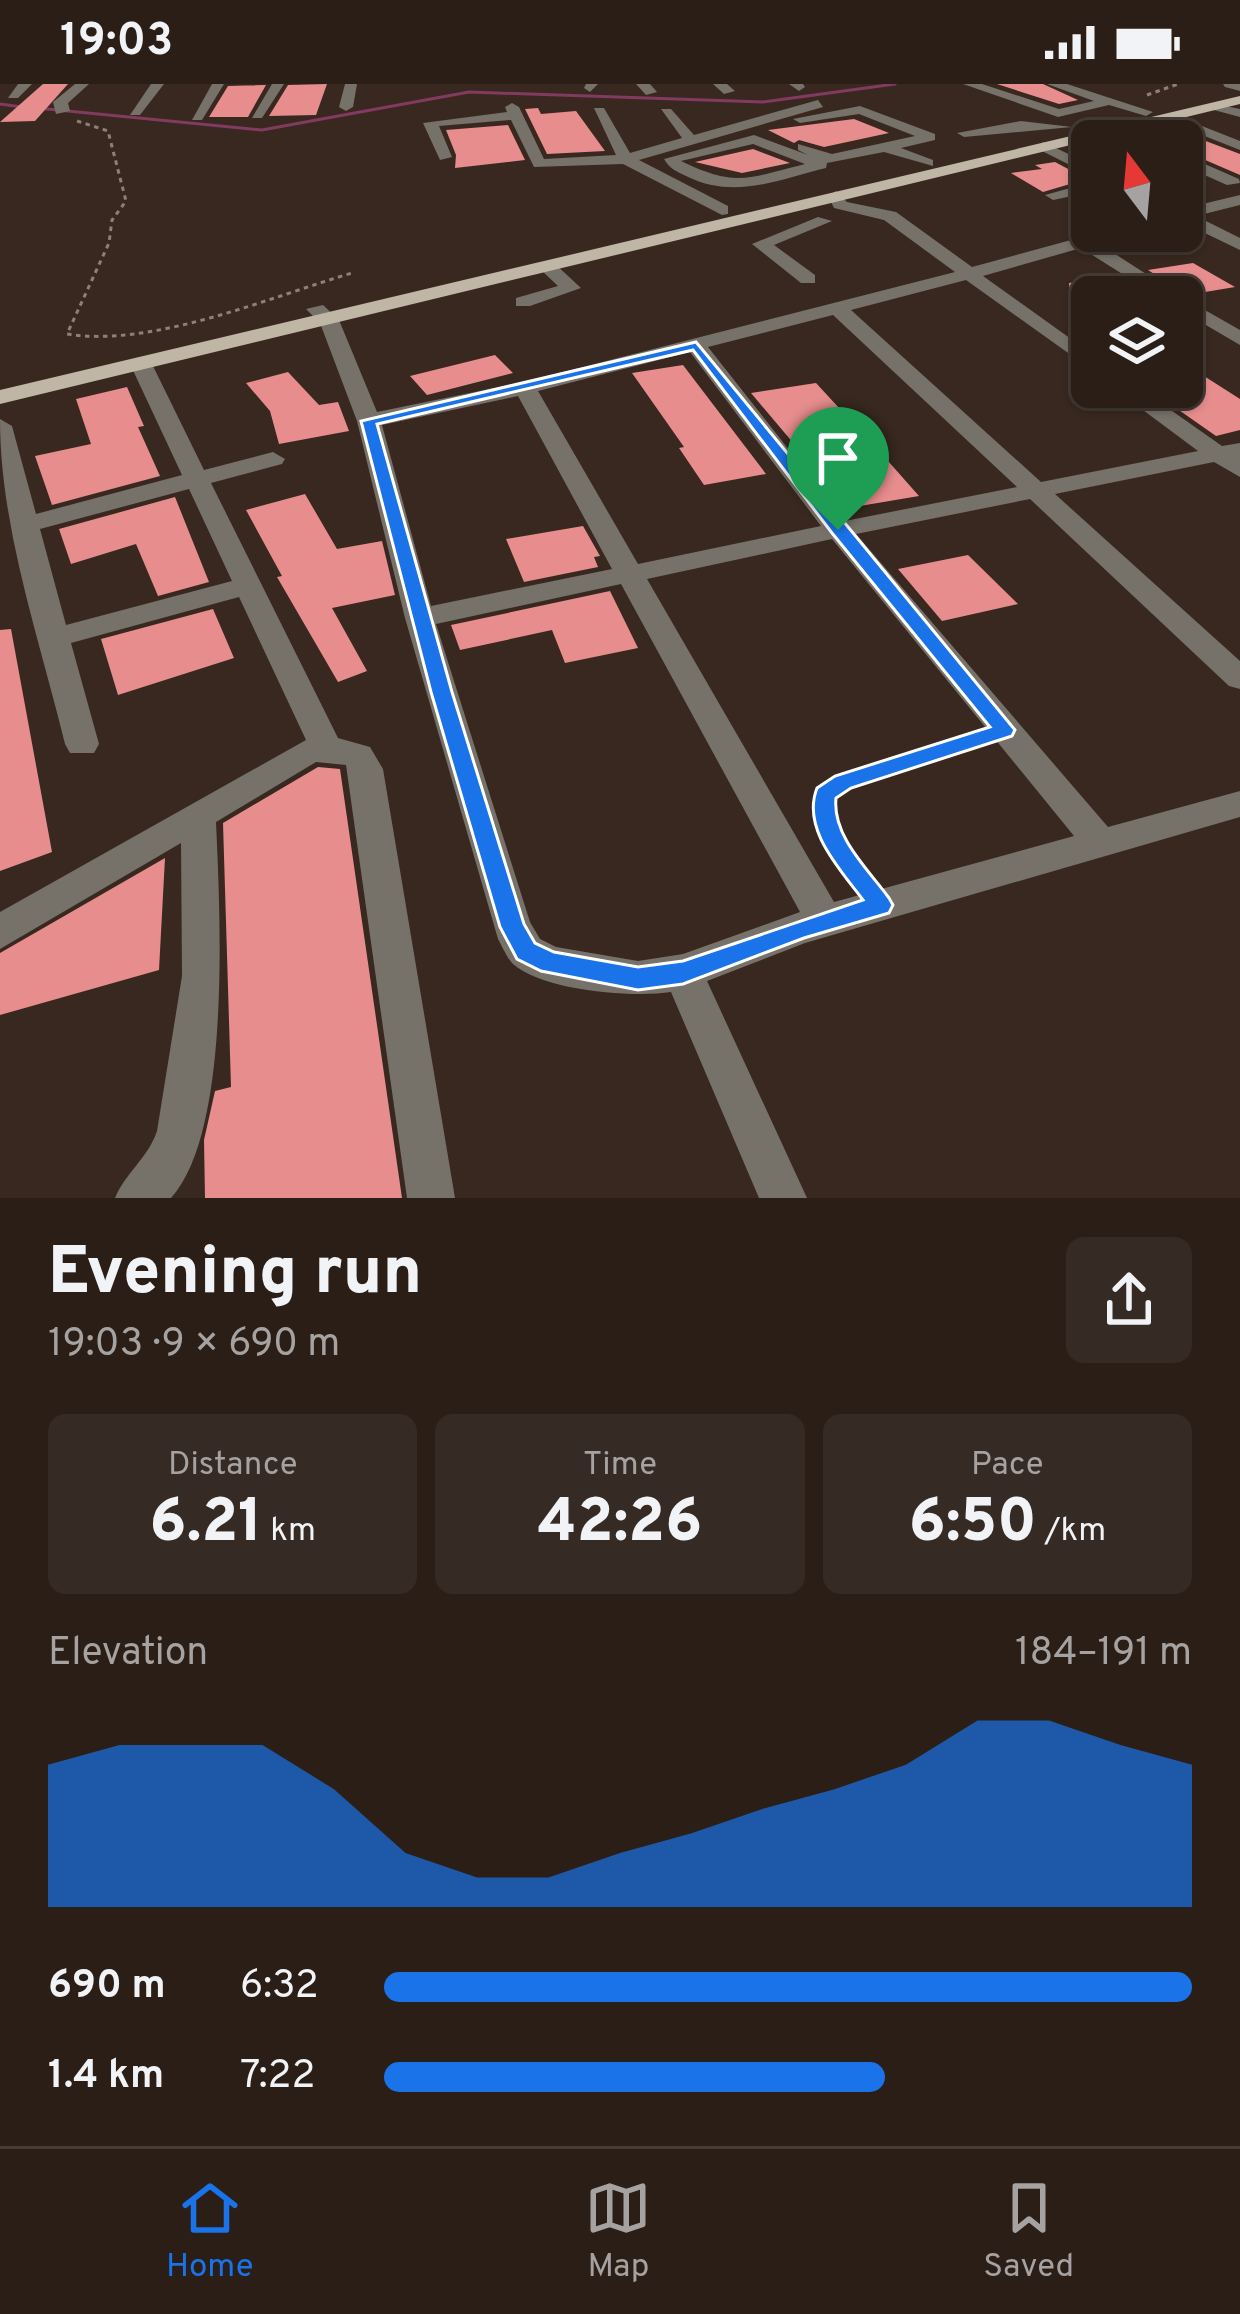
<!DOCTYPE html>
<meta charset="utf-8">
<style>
body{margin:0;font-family:Overpass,sans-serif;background:#362b24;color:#f1f3f6;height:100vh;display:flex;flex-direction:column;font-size:45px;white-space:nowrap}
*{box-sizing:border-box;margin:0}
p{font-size:39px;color:#a5a2a1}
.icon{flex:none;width:66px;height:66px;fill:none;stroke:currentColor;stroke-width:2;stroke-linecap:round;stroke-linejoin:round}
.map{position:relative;height:1114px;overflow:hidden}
.drawer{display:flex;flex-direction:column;background:#2a1e17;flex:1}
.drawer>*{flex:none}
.needle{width:78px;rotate:344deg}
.tools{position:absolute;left:1071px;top:36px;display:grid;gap:24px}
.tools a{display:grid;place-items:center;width:132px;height:132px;border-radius:18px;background:#2a1e17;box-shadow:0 3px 9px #0004,0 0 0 3px #463c36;font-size:60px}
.pin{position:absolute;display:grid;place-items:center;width:102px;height:102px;color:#fff;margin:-123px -51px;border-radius:50% 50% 50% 0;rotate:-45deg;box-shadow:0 0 12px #0007}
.pin .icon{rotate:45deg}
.round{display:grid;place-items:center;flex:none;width:126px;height:126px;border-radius:18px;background:#362b24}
.head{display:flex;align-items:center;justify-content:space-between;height:204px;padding:0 48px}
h1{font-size:66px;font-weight:800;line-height:90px}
.stats{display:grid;grid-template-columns:repeat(3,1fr);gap:18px;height:204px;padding:12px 48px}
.stats div{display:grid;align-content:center;border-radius:18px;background:#362b24;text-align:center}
.stats b{font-size:60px;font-weight:800}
.stats small{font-size:33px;font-weight:400}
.stats p{font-size:33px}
.chart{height:336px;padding:24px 48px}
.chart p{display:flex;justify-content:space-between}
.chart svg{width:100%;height:216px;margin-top:12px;fill:#1a73e8;opacity:.7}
ul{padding:0 48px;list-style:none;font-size:39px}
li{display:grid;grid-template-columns:192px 144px 1fr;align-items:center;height:90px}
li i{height:30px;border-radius:15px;background:#1a73e8}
.status{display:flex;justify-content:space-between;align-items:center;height:84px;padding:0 60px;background:#2a1e17;direction:ltr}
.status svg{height:33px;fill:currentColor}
.tabs{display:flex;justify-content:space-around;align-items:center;height:168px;border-top:3px solid #463c36;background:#2a1e17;font-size:33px;color:#a5a2a1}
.tabs a{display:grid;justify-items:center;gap:6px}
.tabs .current{color:#1a73e8}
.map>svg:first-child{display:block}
</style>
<div class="status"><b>19:03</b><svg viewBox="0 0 49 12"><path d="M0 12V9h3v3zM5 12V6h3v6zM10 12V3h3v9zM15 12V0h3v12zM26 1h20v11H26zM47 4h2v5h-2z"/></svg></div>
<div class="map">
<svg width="1240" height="1114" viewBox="0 0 1240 1114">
<rect width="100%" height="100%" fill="#38281f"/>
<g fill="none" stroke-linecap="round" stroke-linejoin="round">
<path stroke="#833a60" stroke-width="3" d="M0,20L22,23
M37,24L262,46L469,8L763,18L895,0"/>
</g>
<path fill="#e78d8e" d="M43,0H68L35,37L0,38Z
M327,0L316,31L269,32L288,1Z
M997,0H1043L1078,16L1059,20Z
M266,1L248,33H209L228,2Z
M538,24L541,30L576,27L605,67L547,70L525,25Z
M854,35L889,49L824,63L799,56L794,59L768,46Z
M508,41L525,76L455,84L456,71L446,46Z
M1182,48L1240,70V91L1182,66Z
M753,65L790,79L742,89L695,78Z
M1055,78L1087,95L1043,108L1011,89L1042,85L1035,81Z
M1193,179L1235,203L1187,211L1148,186Z
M1119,193L1151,213H1070L1069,199Z
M495,271L513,289L427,311L410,292Z
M1182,278L1240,315V346L1216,352L1156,310L1182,305Z
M683,281L766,390L704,401L679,364L684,363L632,289Z
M288,288L319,321L338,318L349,347L279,360L270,327L246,299Z
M816,299L888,377L919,412L848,424L751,309Z
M127,303L144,342L138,343L160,392L52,421L35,372L91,360L76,315Z
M305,410L337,465L382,457L395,511L332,524L367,587L338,598L277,493L282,492L246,426Z
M175,413L209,498L158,512L136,460L71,480L59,445Z
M583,442L600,472L594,473L598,483L524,498L506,455Z
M968,471L1018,520L942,537L898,485Z
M610,507L638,564L565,579L552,546L460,566L451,541Z
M213,525L234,574L118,611L101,555Z
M11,545L52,768L0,787V546Z
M318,683L340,685L402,1114H205L204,1056L215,1007L231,1003L223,739Z
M165,774L159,886L0,931V869Z"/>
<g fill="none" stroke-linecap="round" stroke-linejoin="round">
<path stroke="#8e8078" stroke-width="3" stroke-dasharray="4.5 4.5" stroke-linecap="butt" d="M1147,11L1178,0
M77,37L108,47L126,117L112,136L109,159L67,250C152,264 270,213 352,189"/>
<path stroke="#8e8078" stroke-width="4.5" stroke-dasharray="9 9" stroke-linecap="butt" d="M840,764L827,735L825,710L843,698L980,654"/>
<path stroke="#8e8078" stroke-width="6" stroke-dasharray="12 12" stroke-linecap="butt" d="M838,761L863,797"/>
<path fill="#767169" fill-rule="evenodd" d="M18,0H32L18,14H8Z
M75,0H89L68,19L70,27L56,30L53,18Z
M151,0H164L140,31H130Z
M212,0H224L202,36H192Z
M272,0H284L262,34H252Z
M345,0H357L353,23L346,27L339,23Z
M586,0H598L590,8L584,4Z
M636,0H650L657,8L646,11Z
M713,0H727L735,7L724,10Z
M789,0H803L805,3L799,7Z
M963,0H982L1059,25L1094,17L1047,0H1067L1153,28L1146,32L1109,21L1058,33Z
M1223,0H1240V7L1225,3Z
M818,16L823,23L639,76L728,122V130L722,131L623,80L534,83L511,36L439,42L452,73L440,76L423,39L507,28L505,23L512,19L519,23L544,75L616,71L594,24H604L630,69L682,54L661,25H671L694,51Z
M1210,19L1240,25V33L1210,25Z
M860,22L935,50V56L901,64L933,76V82L884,68L827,79L826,84C777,96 734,116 686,92C676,87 670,85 664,75L754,51L808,71L798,66V60L832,70L915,52L859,30L800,39L793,35ZM753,60L805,80C748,94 737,104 681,77Z
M1169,29L1240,57V66L1164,36Z
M1021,37L1072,43L964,53L957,49Z
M1116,41L1147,54L1149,57H1130L1111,48Z
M1043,58L1092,81V92L1038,65Z
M1182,70L1239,95L1240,99L1227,101L1182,81Z
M1092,98V108L1053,116L1045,111Z
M836,107L847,118L896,128L972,183L1104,147H1132L1098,159L1182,213H1159L1081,164L983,192L1092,270V286L966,196L851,226L1041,398L1198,367L1112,303H1138L1222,362L1240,359V393L1214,378L1055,410L1240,577V605L1229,602L1030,415L856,450L1108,743L1240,707V733L805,859L707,897L807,1114H759L671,908C634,914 543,907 513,880C507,874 502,862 498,855L405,534L357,337L320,239L306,225L323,221L339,236L377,328L524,298L955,188L884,136L834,124L828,112ZM833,231L1017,403L845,437L708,263ZM690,268L821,442L638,480L538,307ZM518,312L612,485L431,522L382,341ZM832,455L1074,752L834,818L647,495ZM621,500L800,828L683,870L638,877L556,863L540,855L530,838L436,540Z
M1240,111V121L1196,132L1240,154V166L1182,138V125Z
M818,133L832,137L774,161L815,191V199H801L752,160Z
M541,178H553L581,204L530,222H516V214L558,202L541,186Z
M1182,213L1240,246V261L1182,227Z
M141,274L152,280L204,386L273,368L285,375L282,380L211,399L338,654L370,663L383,685L455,1114H407L346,681L316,678L216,738C220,827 232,1047 171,1114H115C126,1088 148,1074 157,1047L182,892L181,759L0,865V828L306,656L239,513L71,559L99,660L94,669H70L65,660C39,553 0,444 0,335L12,342L36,430L182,391L130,280ZM189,405L232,497L66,541L40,445Z"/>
<path fill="#c0b6a6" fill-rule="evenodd" d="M1240,12V20L0,320V306Z"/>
</g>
<path fill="#1a73e8" stroke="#fff" stroke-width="3" fill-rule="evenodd" d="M696,258L1015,646L1012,652L851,704L836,714C832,752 868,785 889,814L893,821L889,829L804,854L683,900L638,906L541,887L517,875L500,843L431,608L361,337ZM693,266L832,449L990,643L835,692L817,704C801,745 840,785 863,816L683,877L638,883L554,868L535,859L524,840L452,608L377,340Z"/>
</svg>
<div class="tools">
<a><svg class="needle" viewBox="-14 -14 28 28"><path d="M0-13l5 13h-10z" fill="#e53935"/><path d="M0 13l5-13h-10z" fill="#a5a2a1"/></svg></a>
<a><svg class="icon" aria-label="layers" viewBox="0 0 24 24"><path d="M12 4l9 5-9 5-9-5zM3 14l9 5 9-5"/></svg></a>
</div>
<div class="pin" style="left:838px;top:446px;background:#1e9e55"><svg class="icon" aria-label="arrive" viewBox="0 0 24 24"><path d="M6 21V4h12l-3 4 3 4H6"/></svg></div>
</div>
<section class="drawer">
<div class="head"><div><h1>Evening run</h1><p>19:03 · 9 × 690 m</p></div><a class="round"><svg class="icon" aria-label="share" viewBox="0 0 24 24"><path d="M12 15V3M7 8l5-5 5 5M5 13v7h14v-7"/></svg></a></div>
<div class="stats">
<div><p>Distance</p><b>6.21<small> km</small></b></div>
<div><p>Time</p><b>42:26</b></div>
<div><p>Pace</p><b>6:50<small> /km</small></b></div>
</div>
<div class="chart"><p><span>Elevation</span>184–191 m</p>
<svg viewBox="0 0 160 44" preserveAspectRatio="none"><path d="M0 44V15L10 11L20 11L30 11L40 20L50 33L60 38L70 38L80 33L90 29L100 24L110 20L120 15L130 6L140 6L150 11L160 15V44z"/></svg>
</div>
<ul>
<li><b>690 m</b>6:32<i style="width:100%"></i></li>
<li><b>1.4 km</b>7:22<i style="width:62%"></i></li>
</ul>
</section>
<nav class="tabs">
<a class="current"><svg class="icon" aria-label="home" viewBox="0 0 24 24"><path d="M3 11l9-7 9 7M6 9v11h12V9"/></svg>Home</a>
<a><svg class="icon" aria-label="map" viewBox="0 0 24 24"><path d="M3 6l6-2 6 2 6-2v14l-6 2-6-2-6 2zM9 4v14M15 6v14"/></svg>Map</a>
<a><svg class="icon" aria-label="saved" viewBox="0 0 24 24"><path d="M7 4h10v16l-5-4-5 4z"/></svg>Saved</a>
</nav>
